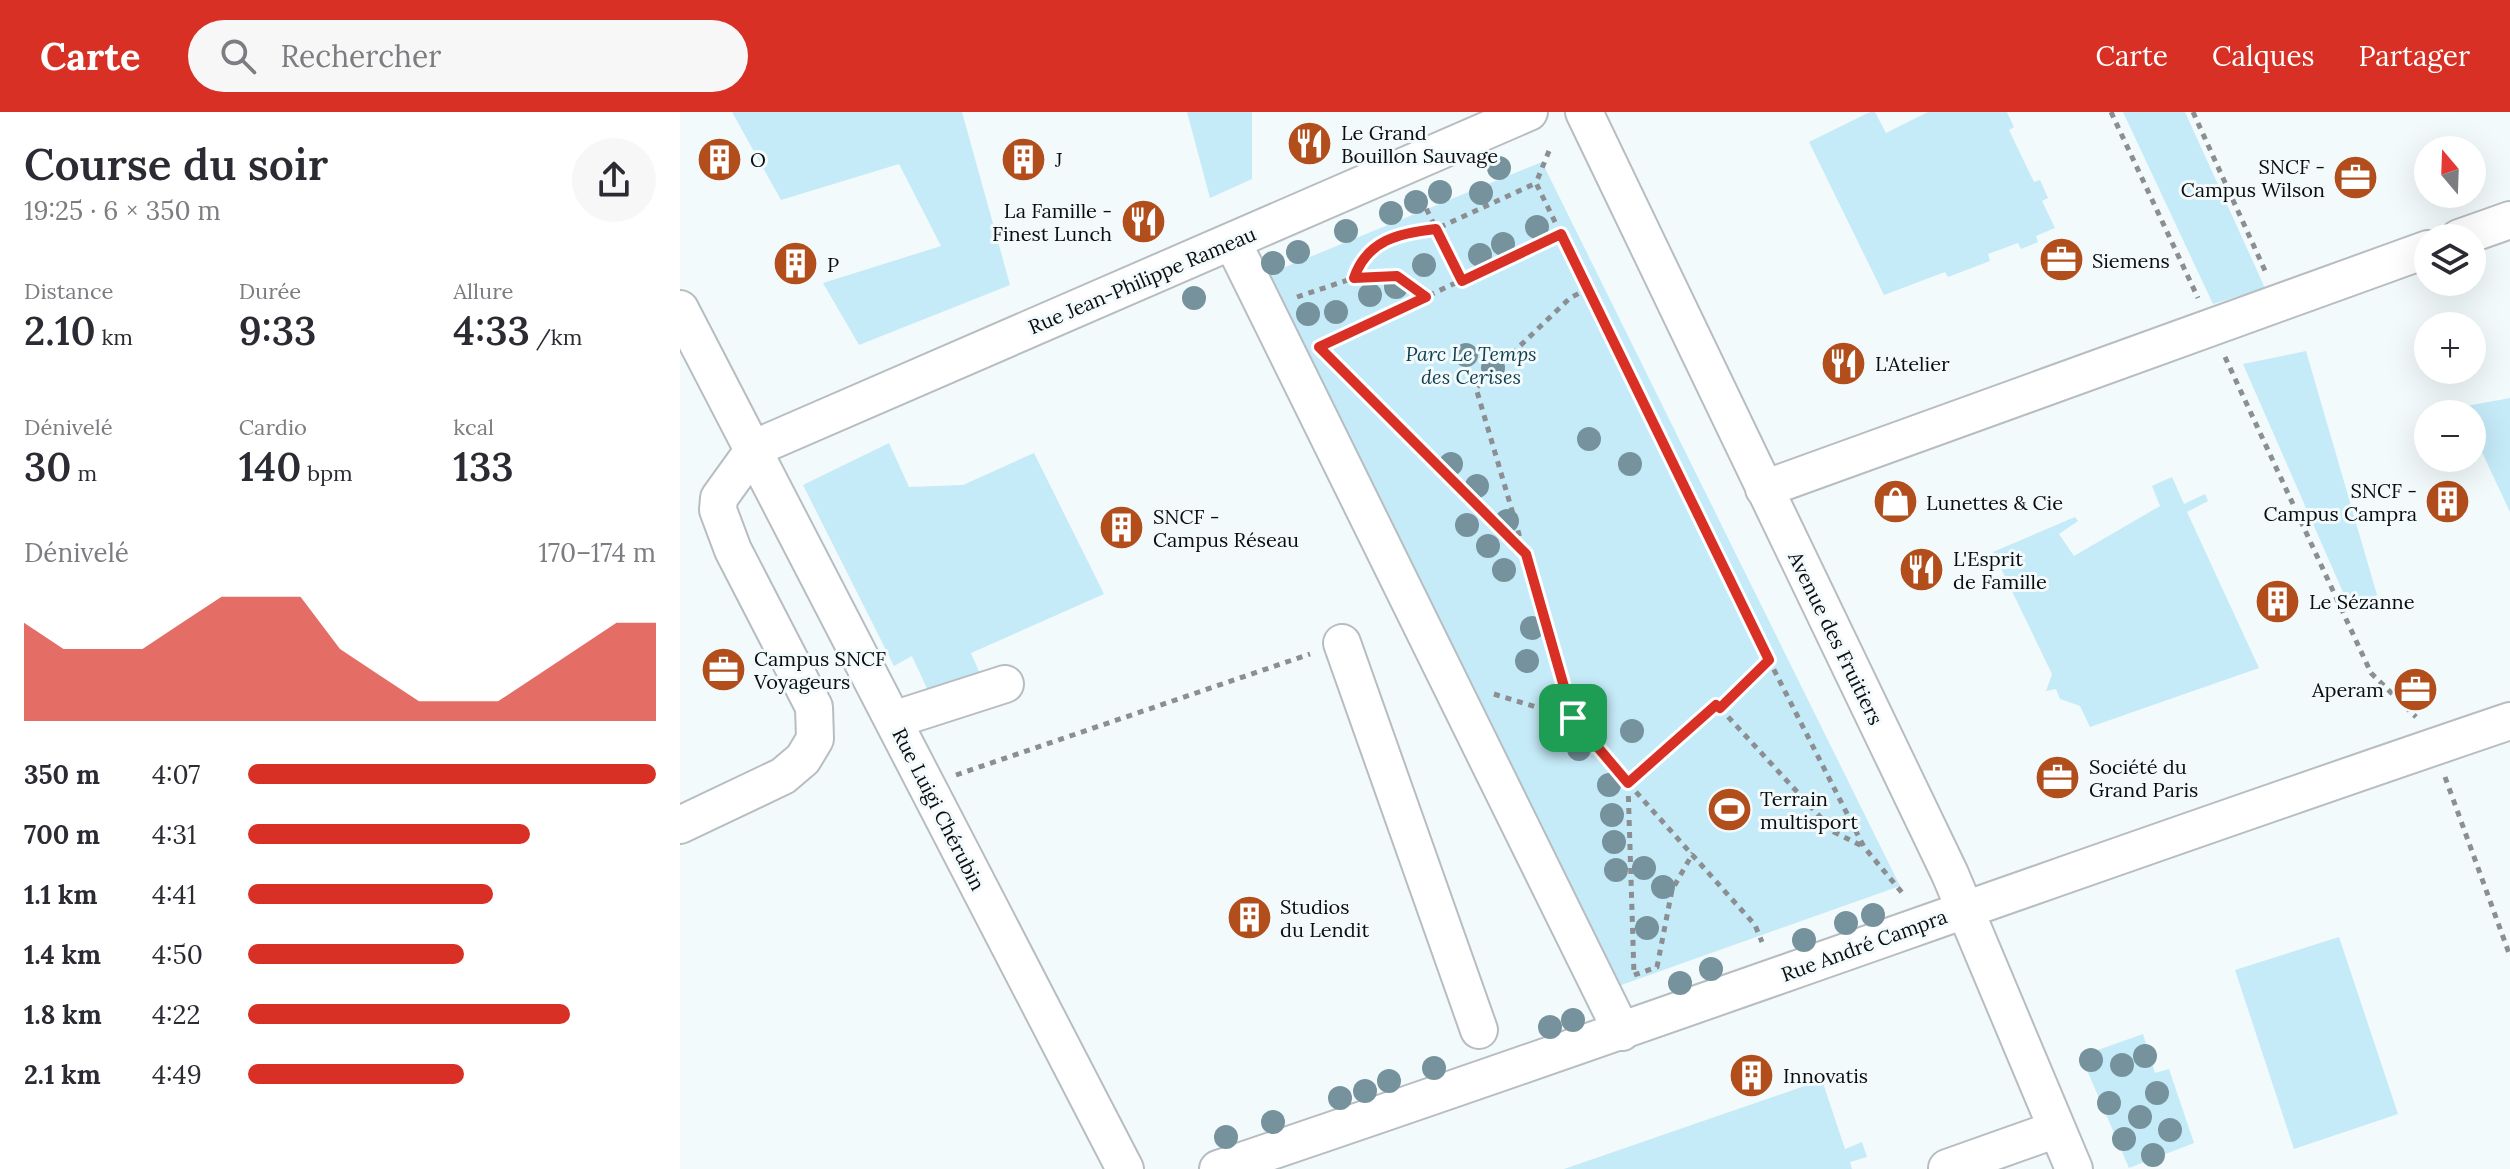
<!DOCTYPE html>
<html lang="fr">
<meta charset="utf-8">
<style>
body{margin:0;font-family:Lora,serif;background:#f7f7f7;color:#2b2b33;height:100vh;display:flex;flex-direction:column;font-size:30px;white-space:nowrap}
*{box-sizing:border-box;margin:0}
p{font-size:26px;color:#7c7c81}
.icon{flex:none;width:44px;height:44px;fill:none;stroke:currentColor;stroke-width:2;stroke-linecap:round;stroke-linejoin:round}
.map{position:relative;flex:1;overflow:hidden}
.sheet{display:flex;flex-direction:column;background:#fff;width:680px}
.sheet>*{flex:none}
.needle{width:52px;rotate:341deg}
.tools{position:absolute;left:1734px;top:24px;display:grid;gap:16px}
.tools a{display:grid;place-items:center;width:72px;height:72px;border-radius:50%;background:#fff;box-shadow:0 8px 32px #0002;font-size:40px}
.pin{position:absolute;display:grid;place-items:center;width:68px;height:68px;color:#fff;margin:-34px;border-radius:16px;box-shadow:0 4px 12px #0006}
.round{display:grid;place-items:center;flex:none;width:84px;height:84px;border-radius:42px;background:#f7f7f7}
.overview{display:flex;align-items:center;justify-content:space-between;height:136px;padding:0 24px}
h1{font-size:44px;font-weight:600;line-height:60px}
.figures{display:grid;grid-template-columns:repeat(3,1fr);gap:12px;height:136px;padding:8px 24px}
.figures div{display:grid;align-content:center}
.figures b{font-size:40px;font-weight:600}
.figures small{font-size:22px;font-weight:400}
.figures p{font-size:22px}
.chart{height:224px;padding:16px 24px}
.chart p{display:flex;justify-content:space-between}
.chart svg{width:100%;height:144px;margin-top:8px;fill:#d93025;opacity:.7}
ul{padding:0 24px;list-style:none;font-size:26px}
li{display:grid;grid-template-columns:128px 96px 1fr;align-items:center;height:60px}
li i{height:20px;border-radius:10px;background:#d93025}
header{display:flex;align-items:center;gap:48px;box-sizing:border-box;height:112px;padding:0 40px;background:#d93025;color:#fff}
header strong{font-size:38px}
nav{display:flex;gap:44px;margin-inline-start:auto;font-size:28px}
.search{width:560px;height:72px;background:#f7f7f7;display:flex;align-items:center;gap:20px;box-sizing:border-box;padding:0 28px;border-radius:44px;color:#7c7c81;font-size:30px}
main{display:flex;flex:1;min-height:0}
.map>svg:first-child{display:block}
</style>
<header>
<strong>Carte</strong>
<div class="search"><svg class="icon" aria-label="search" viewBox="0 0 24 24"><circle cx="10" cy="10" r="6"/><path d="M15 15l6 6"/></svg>Rechercher</div>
<nav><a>Carte</a><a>Calques</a><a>Partager</a></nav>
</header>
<main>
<section class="sheet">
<div class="overview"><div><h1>Course du soir</h1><p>19:25 · 6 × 350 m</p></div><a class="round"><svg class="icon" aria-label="share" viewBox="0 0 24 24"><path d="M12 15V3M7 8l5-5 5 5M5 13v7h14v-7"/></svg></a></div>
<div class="figures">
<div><p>Distance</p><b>2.10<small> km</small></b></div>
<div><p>Durée</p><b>9:33</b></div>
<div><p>Allure</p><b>4:33<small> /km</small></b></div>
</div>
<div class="figures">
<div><p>Dénivelé</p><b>30<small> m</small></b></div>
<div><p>Cardio</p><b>140<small> bpm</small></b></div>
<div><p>kcal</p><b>133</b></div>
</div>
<div class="chart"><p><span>Dénivelé</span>170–174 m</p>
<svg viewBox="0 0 160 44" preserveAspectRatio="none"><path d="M0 44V14L10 22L20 22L30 22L40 14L50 6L60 6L70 6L80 22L90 30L100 38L110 38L120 38L130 30L140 22L150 14L160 14V44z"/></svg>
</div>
<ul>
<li><b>350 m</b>4:07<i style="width:100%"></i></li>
<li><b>700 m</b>4:31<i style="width:69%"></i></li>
<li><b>1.1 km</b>4:41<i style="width:60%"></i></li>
<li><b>1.4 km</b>4:50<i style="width:53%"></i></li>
<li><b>1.8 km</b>4:22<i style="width:79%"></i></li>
<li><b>2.1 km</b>4:49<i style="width:53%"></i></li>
</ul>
</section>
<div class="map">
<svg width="1830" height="1057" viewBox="0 0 1830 1057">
<rect width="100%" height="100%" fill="#f3fafc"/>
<path fill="#c5eaf8" d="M52,0H282L330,173L179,233L143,171L261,134L219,52L101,88Z
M507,0H572V67L530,86Z
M1190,0H1195L1206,21L1248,0H1327L1334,15L1329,18L1354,70L1360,68L1368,86L1362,89L1375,116L1356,124L1358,130L1341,137L1338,131L1308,142L1310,149L1268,165L1265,160L1204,183L1129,30Z
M1443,0H1505L1585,176L1533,192Z
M862,50L1220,774L930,877L576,167Z
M1626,239L1697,483L1669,494L1563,252Z
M1830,286V400L1792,319V302H1784L1781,295Z
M209,331L229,375L283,373L354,341L424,482L291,541L301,564L250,583L232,544L214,554L123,373Z
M1492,365L1504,392L1525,382L1528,389L1507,400L1579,556L1410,615L1400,594L1380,587L1376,577L1366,579L1372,562L1313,440L1395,405L1398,409L1379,422L1394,444L1480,394L1472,374Z
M1659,825L1718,1002L1614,1037L1555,858Z
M1463,922L1475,961L1489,957L1514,1031L1449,1056L1401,944Z
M1142,968L1165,1037L1182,1030L1187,1045L1170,1050L1172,1057H884Z"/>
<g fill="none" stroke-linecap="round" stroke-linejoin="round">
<defs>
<path id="minor" d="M904,0L1270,762L1394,1057
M1779,126L1830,108
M552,129L942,920
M0,197L445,1057
M75,336L849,0
M1084,377L1748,137
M662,531L799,918
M213,608L325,572
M0,713L103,664L123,647L135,627L134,595L53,438L38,398L39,386L75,336
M1267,1056L1377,1017
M538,1057C971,912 1398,755 1830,609"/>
</defs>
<use href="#minor" stroke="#b7bdc0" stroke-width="40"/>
<path stroke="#8b8f91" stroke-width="5" stroke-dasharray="6 6" stroke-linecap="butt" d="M1431,0L1518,186
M1513,0L1587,163
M869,39L856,71L1089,548L1184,735L1224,783
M741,86L782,169
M674,166L681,146L719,121L756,117L856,71
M909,176L890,186L796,276L893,606L948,671L1036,593L1040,596L1089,548
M617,185L674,166L717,164L746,185
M640,234L881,122
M647,242L843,439
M1545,245L1691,561L1736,605
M814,582L892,606
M1040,596L1154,720L1184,735
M276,663L630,542
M1765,665L1830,844
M948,671L1075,813L1082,830
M948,672L954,862
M954,863L977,855L992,778L1013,741"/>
<use href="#minor" stroke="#fff" stroke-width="36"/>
</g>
<g fill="#76939d">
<circle cx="819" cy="56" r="12"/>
<circle cx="760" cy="80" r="12"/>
<circle cx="801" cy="81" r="12"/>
<circle cx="736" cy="90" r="12"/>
<circle cx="711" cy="101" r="12"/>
<circle cx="857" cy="115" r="12"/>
<circle cx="666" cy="119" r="12"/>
<circle cx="823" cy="132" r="12"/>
<circle cx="618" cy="140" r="12"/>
<circle cx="800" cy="143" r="12"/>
<circle cx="593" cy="151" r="12"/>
<circle cx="744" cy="153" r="12"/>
<circle cx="716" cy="175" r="12"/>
<circle cx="690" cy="183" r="12"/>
<circle cx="514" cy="186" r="12"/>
<circle cx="656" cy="200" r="12"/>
<circle cx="628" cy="202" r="12"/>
<circle cx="786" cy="243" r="12"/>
<circle cx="813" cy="256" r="12"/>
<circle cx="909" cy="327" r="12"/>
<circle cx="771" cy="352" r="12"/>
<circle cx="950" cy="352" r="12"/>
<circle cx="797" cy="374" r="12"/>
<circle cx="827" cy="409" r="12"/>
<circle cx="787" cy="413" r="12"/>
<circle cx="808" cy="434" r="12"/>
<circle cx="824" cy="458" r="12"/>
<circle cx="852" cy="516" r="12"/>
<circle cx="847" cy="549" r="12"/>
<circle cx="952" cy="619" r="12"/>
<circle cx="899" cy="637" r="12"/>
<circle cx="929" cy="673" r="12"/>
<circle cx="932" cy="703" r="12"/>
<circle cx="934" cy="730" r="12"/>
<circle cx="964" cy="756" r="12"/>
<circle cx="936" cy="758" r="12"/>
<circle cx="983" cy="775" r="12"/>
<circle cx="1193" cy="803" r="12"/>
<circle cx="1166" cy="811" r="12"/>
<circle cx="967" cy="816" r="12"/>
<circle cx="1124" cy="828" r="12"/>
<circle cx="1031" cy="857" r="12"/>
<circle cx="1000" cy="871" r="12"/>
<circle cx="893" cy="908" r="12"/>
<circle cx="870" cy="915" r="12"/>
<circle cx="1465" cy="944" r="12"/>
<circle cx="1411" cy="948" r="12"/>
<circle cx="1442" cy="953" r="12"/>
<circle cx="754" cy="956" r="12"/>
<circle cx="709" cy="969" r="12"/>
<circle cx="685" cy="979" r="12"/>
<circle cx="1477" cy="981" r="12"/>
<circle cx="660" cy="986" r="12"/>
<circle cx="1429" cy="991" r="12"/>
<circle cx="1460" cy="1005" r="12"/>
<circle cx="593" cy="1010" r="12"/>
<circle cx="1490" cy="1018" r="12"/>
<circle cx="546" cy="1025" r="12"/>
<circle cx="1444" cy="1027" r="12"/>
<circle cx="1473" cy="1043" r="12"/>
</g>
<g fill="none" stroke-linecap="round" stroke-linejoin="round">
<defs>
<path id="route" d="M756,117L782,169L881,122L1089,548L1040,596L1036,593L948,671L893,606L846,442L639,235L746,185L717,164L674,166C687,128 719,121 756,117Z"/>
</defs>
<use href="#route" stroke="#fff" stroke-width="16"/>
<use href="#route" stroke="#d93025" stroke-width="10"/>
</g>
<defs>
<symbol id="restaurant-disc" viewBox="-11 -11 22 22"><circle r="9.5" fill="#b24d1c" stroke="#f3fafc"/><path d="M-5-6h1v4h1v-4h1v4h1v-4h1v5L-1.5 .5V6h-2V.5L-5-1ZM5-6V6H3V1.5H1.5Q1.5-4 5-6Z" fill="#fff"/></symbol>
<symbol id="building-disc" viewBox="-11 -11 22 22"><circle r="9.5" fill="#b24d1c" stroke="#f3fafc"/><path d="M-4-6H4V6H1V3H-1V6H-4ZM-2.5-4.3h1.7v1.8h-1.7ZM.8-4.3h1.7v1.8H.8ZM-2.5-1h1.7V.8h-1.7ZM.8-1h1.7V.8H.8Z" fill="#fff"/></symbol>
<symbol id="office-disc" viewBox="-11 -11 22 22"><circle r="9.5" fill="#b24d1c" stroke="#f3fafc"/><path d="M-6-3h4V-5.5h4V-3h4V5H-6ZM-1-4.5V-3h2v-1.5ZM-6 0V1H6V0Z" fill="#fff"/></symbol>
<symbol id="shop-disc" viewBox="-11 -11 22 22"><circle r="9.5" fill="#b24d1c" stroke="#f3fafc"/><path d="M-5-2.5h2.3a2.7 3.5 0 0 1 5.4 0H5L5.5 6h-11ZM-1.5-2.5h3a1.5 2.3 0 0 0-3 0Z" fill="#fff"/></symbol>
<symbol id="stadium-disc" viewBox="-11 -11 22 22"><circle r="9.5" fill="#b24d1c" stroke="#f3fafc"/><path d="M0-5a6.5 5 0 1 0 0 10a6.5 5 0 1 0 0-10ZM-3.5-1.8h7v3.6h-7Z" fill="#fff"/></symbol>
</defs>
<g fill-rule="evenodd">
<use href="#restaurant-disc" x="604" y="6" width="51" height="51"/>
<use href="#building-disc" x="14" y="22" width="51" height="51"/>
<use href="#building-disc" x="318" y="22" width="51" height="51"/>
<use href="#office-disc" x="1650" y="40" width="51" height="51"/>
<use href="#restaurant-disc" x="438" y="84" width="51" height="51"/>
<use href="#office-disc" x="1356" y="122" width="51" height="51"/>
<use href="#building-disc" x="90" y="126" width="51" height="51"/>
<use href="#restaurant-disc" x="1138" y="226" width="51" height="51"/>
<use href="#building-disc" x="1742" y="364" width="51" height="51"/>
<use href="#shop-disc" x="1190" y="364" width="51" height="51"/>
<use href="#building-disc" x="416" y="390" width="51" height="51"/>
<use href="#restaurant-disc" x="1216" y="432" width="51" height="51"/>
<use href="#building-disc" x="1572" y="464" width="51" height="51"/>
<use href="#office-disc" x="18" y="532" width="51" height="51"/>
<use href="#office-disc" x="1710" y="552" width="51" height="51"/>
<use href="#office-disc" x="1352" y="640" width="51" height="51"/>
<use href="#stadium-disc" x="1024" y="672" width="51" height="51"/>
<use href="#building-disc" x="544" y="780" width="51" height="51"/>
<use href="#building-disc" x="1046" y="938" width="51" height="51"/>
</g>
<g text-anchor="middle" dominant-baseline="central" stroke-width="6" stroke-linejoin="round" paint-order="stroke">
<g font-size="20" fill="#0b0d0e" stroke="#f3fafc" text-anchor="start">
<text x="661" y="20">Le Grand<tspan x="661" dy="23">Bouillon Sauvage</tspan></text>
<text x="70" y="47">O</text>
<text x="375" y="47">J</text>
<text x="1645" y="54" text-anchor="end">SNCF -<tspan x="1645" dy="23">Campus Wilson</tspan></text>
<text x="432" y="98" text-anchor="end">La Famille -<tspan x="432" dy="23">Finest Lunch</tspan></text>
<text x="1412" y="148">Siemens</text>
<text x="147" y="152">P</text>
<text x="1195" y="251">L'Atelier</text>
<text x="1737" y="378" text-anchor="end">SNCF -<tspan x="1737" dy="23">Campus Campra</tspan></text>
<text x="1246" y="390">Lunettes &amp; Cie</text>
<text x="473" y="404">SNCF -<tspan x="473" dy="23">Campus Réseau</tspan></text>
<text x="1273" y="446">L'Esprit<tspan x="1273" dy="23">de Famille</tspan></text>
<text x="1629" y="489">Le Sézanne</text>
<text x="74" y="546">Campus SNCF<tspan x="74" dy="23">Voyageurs</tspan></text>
<text x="1704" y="577" text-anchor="end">Aperam</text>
<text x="1409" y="654">Société du<tspan x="1409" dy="23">Grand Paris</tspan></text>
<text x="1080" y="686">Terrain<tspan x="1080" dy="23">multisport</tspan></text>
<text x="600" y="794">Studios<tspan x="600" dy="23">du Lendit</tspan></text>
<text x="1103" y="963">Innovatis</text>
</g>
<g font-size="20" fill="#0b0d0e" stroke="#f3fafc">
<text transform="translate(462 168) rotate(-23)">Rue Jean-Philippe Rameau</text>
<text transform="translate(1156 526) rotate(64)">Avenue des Fruitiers</text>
<text transform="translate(259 697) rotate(63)">Rue Luigi Chérubin</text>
<text transform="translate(1184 833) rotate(-20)">Rue André Campra</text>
</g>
<g font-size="20" font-style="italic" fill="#0f3f4f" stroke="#f3fafc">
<text x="791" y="241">Parc Le Temps<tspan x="791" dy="23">des Cerises</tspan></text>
</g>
</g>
</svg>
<div class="tools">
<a><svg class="needle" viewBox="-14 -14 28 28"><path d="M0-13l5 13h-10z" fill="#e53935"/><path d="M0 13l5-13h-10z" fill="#7c7c81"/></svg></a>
<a><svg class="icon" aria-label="layers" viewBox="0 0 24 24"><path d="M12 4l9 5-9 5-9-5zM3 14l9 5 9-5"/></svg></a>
<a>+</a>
<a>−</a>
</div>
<div class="pin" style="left:893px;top:606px;background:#1e9e55"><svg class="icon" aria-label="arrive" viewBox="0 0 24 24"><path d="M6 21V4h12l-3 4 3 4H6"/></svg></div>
</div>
</main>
